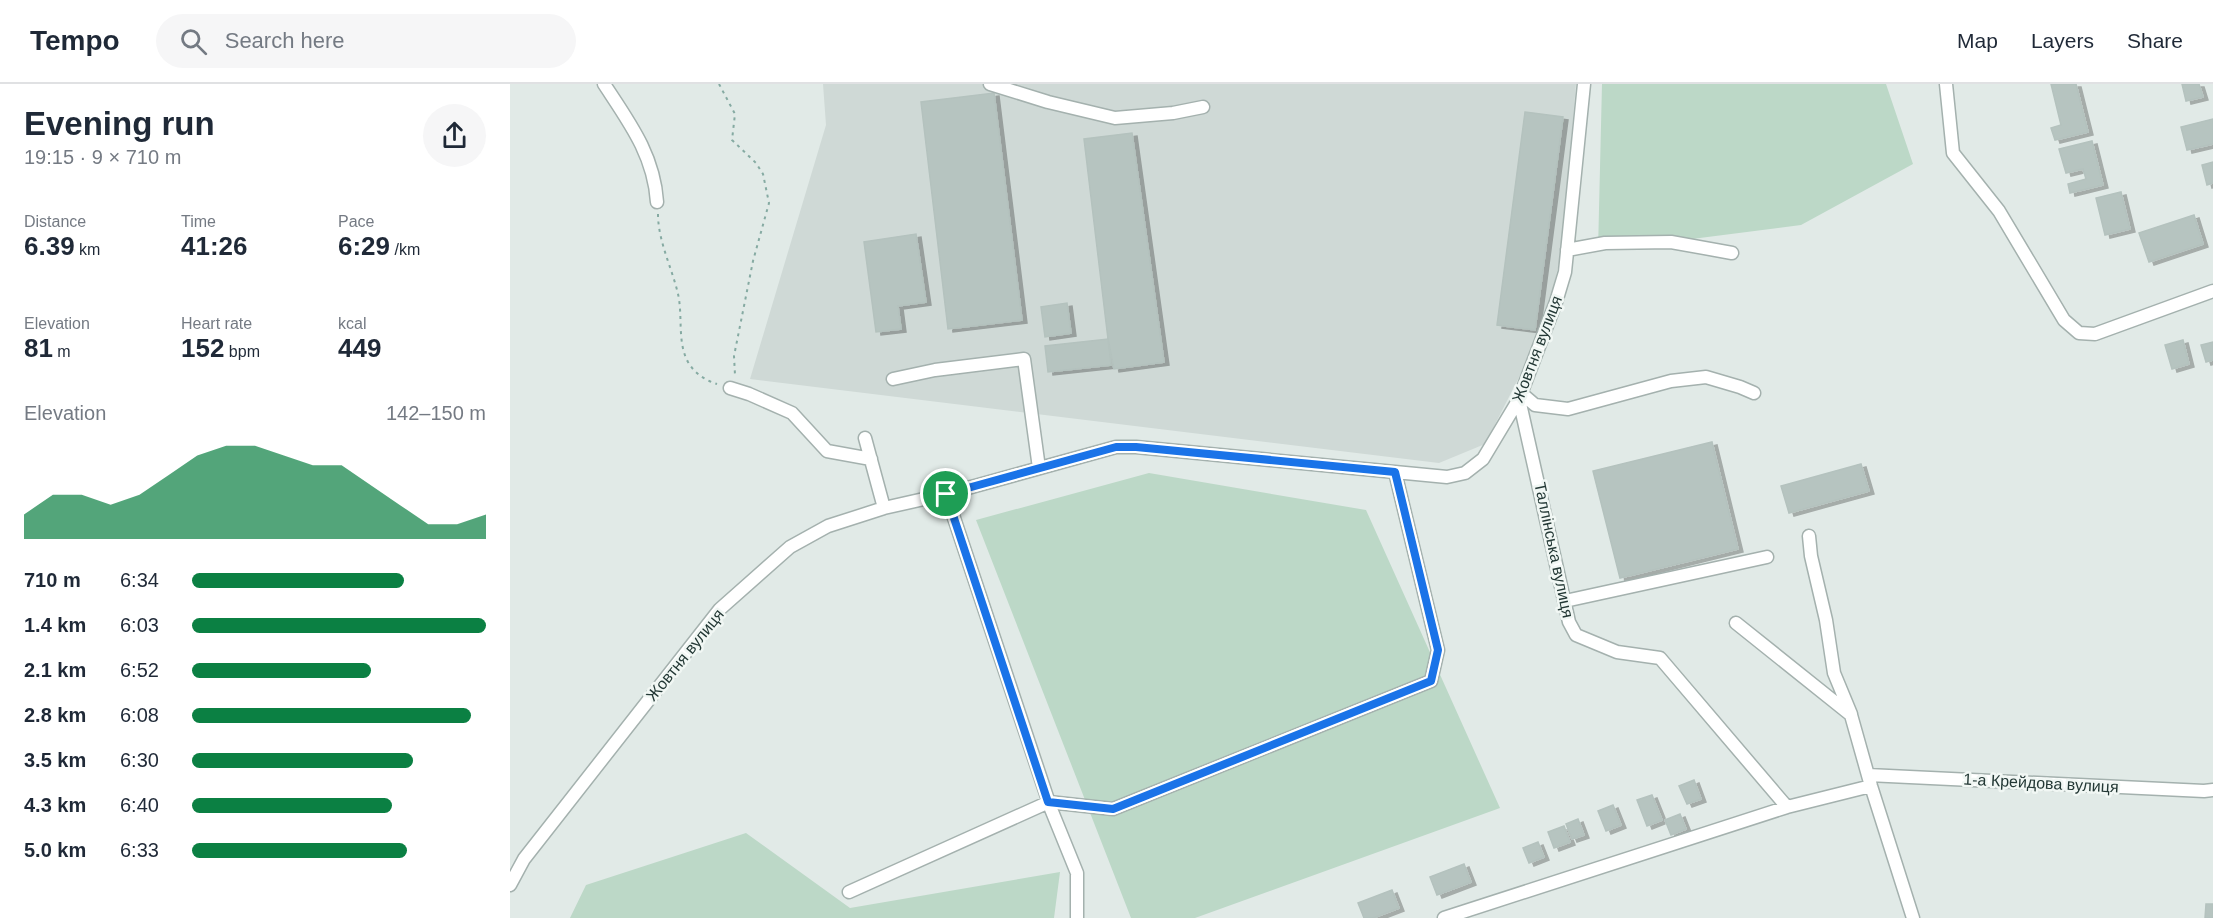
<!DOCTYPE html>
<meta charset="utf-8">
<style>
body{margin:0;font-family:Arial,sans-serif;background:#f6f6f7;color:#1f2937;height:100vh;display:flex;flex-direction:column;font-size:22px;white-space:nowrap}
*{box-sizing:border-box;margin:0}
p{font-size:20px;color:#747a83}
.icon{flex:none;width:33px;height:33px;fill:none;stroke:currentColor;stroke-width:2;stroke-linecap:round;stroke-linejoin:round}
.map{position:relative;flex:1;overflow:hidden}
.drawer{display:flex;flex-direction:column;background:#fff;width:510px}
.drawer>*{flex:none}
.pin{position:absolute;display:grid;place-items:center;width:51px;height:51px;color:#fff;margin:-26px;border:3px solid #fff;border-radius:50%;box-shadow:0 2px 6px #0007}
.round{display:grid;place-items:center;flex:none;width:63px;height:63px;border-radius:32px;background:#f6f6f7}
.summary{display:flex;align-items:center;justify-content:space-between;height:102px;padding:0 24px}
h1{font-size:33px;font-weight:800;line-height:45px}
.metrics{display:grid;grid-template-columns:repeat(3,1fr);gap:9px;height:102px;padding:6px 24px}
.metrics div{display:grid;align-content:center}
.metrics b{font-size:26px;font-weight:800}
.metrics small{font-size:16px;font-weight:400}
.metrics p{font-size:16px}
.chart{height:168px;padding:12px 24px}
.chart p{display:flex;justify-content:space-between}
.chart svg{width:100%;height:108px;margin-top:6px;fill:#0b8043;opacity:.7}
ul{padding:0 24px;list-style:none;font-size:20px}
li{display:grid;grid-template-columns:96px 72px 1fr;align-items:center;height:45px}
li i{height:15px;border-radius:8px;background:#0b8043}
header{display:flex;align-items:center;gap:36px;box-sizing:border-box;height:84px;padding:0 30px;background:#fff;border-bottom:2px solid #e0e1e3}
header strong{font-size:28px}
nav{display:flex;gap:33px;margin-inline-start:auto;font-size:21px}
.search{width:420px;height:54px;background:#f6f6f7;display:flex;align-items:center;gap:15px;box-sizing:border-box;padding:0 21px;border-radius:33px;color:#747a83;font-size:22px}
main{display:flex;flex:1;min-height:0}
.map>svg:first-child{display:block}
</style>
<header>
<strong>Tempo</strong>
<div class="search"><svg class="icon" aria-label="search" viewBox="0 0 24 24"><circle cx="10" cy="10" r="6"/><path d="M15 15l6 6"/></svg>Search here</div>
<nav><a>Map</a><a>Layers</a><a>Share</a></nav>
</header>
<main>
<section class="drawer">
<div class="summary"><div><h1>Evening run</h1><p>19:15 · 9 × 710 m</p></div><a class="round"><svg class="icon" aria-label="share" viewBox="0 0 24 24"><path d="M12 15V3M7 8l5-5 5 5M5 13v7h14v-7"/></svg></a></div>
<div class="metrics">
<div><p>Distance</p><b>6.39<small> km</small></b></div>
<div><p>Time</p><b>41:26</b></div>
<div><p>Pace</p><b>6:29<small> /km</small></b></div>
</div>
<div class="metrics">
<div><p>Elevation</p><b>81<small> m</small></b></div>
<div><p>Heart rate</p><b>152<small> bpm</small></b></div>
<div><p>kcal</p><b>449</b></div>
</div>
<div class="chart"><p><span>Elevation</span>142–150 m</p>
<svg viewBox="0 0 160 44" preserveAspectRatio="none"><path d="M0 44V34L10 26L20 26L30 30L40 26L50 18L60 10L70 6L80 6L90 10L100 14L110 14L120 22L130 30L140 38L150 38L160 34V44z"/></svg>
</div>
<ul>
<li><b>710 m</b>6:34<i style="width:72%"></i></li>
<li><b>1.4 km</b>6:03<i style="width:100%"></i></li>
<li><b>2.1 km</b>6:52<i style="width:61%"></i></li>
<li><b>2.8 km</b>6:08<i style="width:95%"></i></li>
<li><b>3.5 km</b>6:30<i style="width:75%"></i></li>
<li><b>4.3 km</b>6:40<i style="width:68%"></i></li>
<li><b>5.0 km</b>6:33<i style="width:73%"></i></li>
</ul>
</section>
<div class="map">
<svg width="1703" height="834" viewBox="0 0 1703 834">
<defs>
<filter id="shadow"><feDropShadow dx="5" dy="3" stdDeviation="0" flood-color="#0004"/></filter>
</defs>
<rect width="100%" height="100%" fill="#e1eae7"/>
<path fill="#cfd9d6" d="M313,0H1066L1051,171L1033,246L975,360L929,379L240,295L316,41Z"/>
<path fill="#bcd8c7" d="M1092,0H1376L1403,80L1291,141L1088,167Z
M639,389L856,426L990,724L685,834H621L466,436Z
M236,749L340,824L550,788L544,834H60L76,801Z"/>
<path fill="#b6c4c0" stroke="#b4c2be" stroke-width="1.5" filter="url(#shadow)" d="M1541,0H1566L1578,48L1545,56L1541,44L1551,41Z
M1672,0H1689L1693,13L1676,17Z
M484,9L512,236L438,245L411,18Z
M1015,28L1053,33L1025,246L987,241Z
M1703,35V60L1677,66L1671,43Z
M622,49L654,278L604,285L598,255L574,55Z
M1582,57L1593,101L1560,109L1558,100L1576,95L1573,85L1556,89L1549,65Z
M1703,78V99L1697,101L1692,81Z
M1611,108L1620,145L1595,151L1586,114Z
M1684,131L1693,160L1639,178L1629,149Z
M406,150L416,218L388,222L391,245L366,248L354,158Z
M557,219L561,249L535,253L531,223Z
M598,255L601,281L538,288L535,262Z
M1673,256L1679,280L1662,285L1655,261Z
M1703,258V276L1696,278L1691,261Z
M1202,358L1228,465L1110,494L1083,387Z
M1351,380L1359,407L1279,429L1271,402Z
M1184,696L1191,715L1177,720L1169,702Z
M1142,711L1152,736L1137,742L1127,716Z
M1103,721L1111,741L1096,747L1088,727Z
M1170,730L1176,745L1161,751L1155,736Z
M1068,735L1074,751L1062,755L1056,740Z
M1054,742L1060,758L1044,764L1038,748Z
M1028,758L1034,773L1019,779L1013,764Z
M954,780L961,798L927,811L920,793Z
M882,806L889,824L863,834H854L848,819Z
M1696,820H1703V834H1695Z"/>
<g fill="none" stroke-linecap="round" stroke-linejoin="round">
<defs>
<path id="minor" d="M94,0C119,38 144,71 147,118
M480,0L538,18L605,34L663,29L693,23
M1436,0L1443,69L1489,127L1554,236L1569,249L1585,250L1703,207
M1057,166L1095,159L1161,158L1222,169
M383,295L425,286L514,275L529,384
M220,304L239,310L282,329L317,367L361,375
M1011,309L1025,321L1058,325L1161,297L1196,293L1230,303L1244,309
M1009,315L1059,538L1066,551L1107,568L1150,574L1277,723
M355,354L374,424
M436,410L541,725L567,789V834
M1299,452L1301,472L1316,536L1324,589L1341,630
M1055,517L1257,473
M1226,539L1341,631L1361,702L1403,834
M1358,691L1694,707L1703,706
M0,801L14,775L210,525L280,463L318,442L374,424L436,410L606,363H626L937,393L955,389L973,375L1009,315L1046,218L1055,188L1074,0
M339,808L539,718L603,725L921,597L928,566L885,388
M934,834L1277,723L1361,702"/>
</defs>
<use href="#minor" stroke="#a4b1ae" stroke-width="15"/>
<path stroke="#85aaa2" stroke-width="2" stroke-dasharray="3 4.5" stroke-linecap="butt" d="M209,0L225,30L222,56L246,79L253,90L259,119L243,177L224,272L225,291
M148,130C148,157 162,184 168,210C173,232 167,258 178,278C185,290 195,296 207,300"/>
<use href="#minor" stroke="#fff" stroke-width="12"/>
</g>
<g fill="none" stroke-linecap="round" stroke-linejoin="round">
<defs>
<path id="route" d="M606,363H626L885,388L928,566L921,597L603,725L538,718L436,410Z"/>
</defs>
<use href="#route" stroke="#fff" stroke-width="12"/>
<use href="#route" stroke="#1a73e8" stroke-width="8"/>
</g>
<g text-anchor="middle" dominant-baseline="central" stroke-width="5" stroke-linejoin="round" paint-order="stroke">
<g font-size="16" fill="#233835" stroke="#f1f7f4">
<text transform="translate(1027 265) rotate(-69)">Жовтня вулиця</text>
<text transform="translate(1044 466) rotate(78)">Таллінська вулиця</text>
<text transform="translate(175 571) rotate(-51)">Жовтня вулиця</text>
<text transform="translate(1531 699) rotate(3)">1-а Крейдова вулиця</text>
</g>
</g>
</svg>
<div class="pin" style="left:436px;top:410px;background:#1e9e55"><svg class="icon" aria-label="arrive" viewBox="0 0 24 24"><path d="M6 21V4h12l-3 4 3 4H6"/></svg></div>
</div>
</main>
